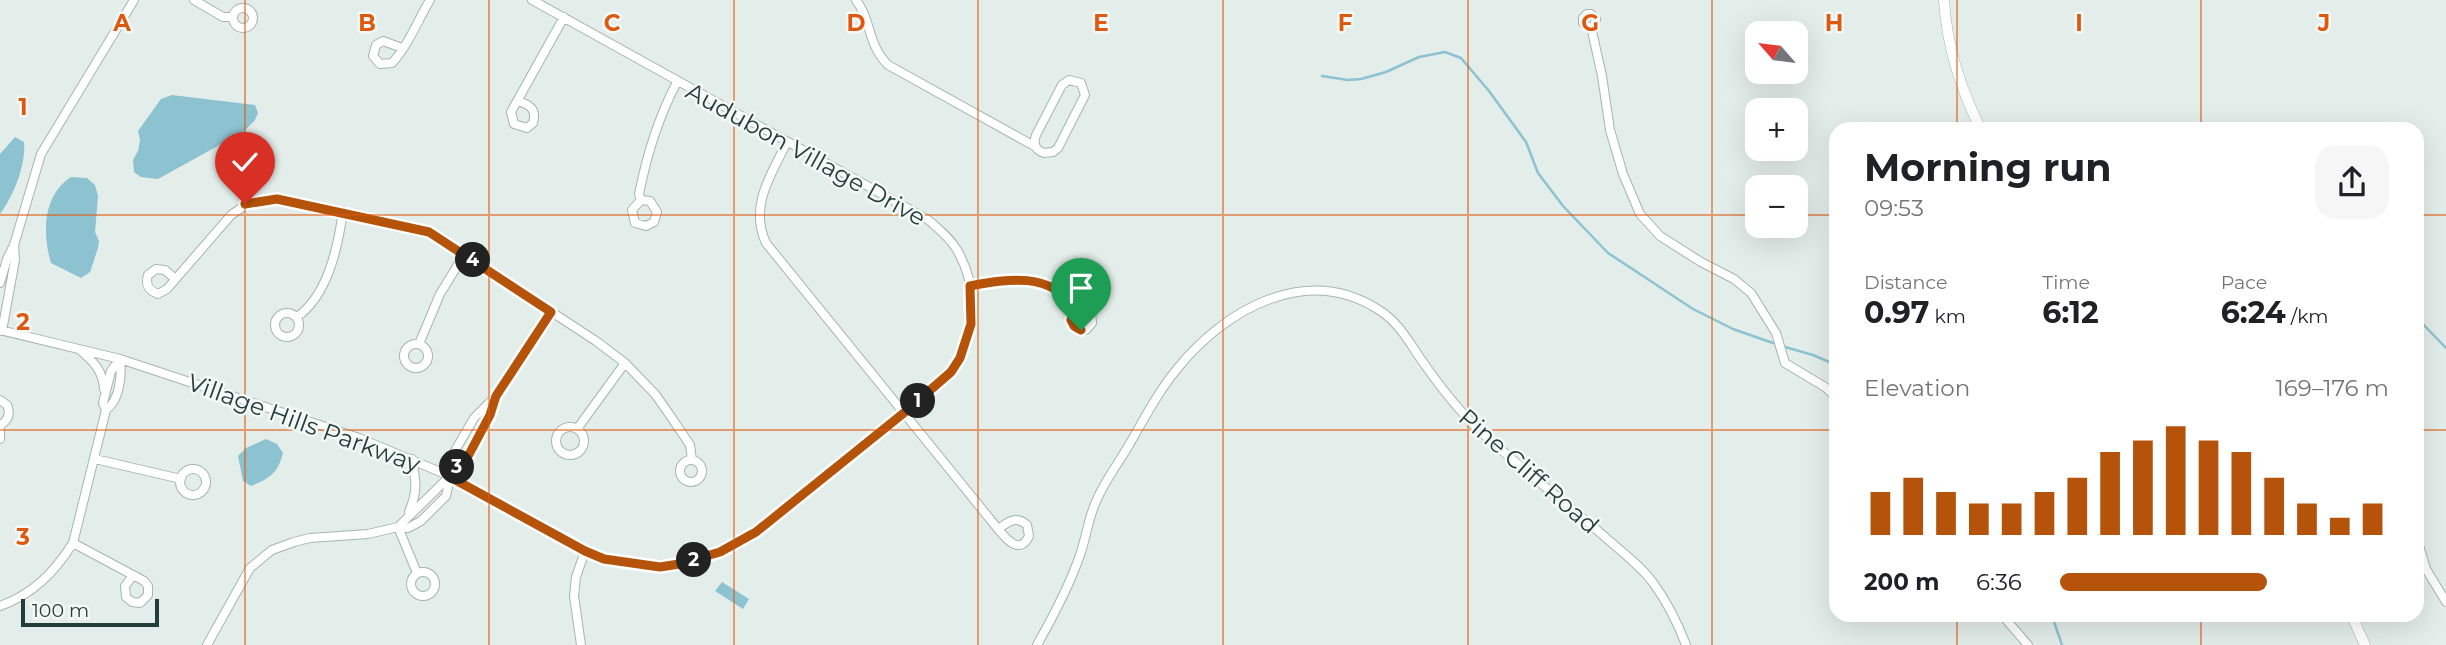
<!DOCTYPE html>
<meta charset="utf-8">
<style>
body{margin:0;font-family:Montserrat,sans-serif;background:#f6f6f6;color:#202124;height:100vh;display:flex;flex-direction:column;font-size:26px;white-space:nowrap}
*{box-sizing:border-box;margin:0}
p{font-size:23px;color:#757577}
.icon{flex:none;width:38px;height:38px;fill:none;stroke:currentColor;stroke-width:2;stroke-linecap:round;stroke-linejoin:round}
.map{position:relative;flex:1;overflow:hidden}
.panel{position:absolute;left:1829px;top:122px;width:595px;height:500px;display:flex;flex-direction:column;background:#fff;border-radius:21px;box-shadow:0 7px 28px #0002}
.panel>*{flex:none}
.needle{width:46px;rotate:298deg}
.controls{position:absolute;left:1745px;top:21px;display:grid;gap:14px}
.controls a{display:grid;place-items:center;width:63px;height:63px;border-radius:14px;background:#fff;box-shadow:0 7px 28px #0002;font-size:35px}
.scale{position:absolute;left:21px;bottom:18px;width:138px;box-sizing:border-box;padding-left:7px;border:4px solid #233e38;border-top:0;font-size:19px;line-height:24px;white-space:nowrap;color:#233e38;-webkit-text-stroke:5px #f4f9f7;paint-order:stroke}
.pin{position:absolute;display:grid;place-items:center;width:60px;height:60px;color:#fff;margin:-72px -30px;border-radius:50% 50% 50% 0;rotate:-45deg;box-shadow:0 0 7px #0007}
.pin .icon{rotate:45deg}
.km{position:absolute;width:35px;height:35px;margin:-18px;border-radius:50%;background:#222;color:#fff;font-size:19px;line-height:35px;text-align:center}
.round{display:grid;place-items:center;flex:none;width:74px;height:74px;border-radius:21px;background:#f6f6f6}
.overview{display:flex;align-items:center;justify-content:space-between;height:119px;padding:0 35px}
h1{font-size:38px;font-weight:700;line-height:52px}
.stats{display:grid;grid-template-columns:repeat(3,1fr);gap:10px;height:119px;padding:7px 35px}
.stats div{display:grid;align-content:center}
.stats b{font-size:30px;font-weight:700}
.stats small{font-size:19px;font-weight:400}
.stats p{font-size:19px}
.chart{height:196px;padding:14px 35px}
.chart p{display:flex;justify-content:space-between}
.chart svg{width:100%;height:126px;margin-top:7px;stroke:#b45309;stroke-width:6}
ul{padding:0 35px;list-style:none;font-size:23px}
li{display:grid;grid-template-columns:112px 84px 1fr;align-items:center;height:52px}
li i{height:18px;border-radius:9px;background:#b45309}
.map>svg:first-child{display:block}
</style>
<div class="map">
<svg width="2446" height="645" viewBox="0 0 2446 645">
<rect width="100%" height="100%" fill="#e3ede9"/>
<path fill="#8dc3d0" d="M172,95L255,105L258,113L255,120L243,132L158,179L141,177L134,172L133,160L138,151L140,140L138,131L161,99Z
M15,137L24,142C26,165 14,195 0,214V154Z
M71,177L87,178L95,185L98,196L95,232L99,241L98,248L90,272L81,278L51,263C42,233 43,195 71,177Z
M266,439L277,444L283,453C278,473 269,479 251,486L243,481L238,456L246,448Z
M722,582L749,599L743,609L715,591Z"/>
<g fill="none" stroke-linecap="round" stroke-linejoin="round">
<path stroke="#8dc3d0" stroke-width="2.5" d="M1322,76L1348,80L1361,79L1386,72L1419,57L1445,52L1461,58L1489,91L1526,142L1538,173L1563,206L1608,253L1693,309L1733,329L1773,343
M2261,126L2264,130
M2417,318L2446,348
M1785,347L1813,355L1836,365
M2052,616L2062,645"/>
<defs>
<path id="minor" d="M194,0L223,17H233
M856,0C872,21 867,44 888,65L1036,147
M233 18a10 10 0 1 1 20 0a10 10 0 1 1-20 0Z
M1592,27H1587L1583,23V18L1587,14H1591L1596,19L1592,31L1602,76L1610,130L1623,174L1640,214L1660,236L1701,262L1734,279L1751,293L1776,333L1785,363L1825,387L1836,397
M402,48L383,41L376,45L373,56L380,64L392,63C408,46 418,20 430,0
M1069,80L1081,83L1085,95L1058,148L1053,152L1044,153C1035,150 1033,144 1036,135L1062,85Z
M518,101C530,105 537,109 533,123L527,128L514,124L511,112L564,17
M787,142C771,175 749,206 766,243L998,529C1007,540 1020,555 1029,536L1027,525C1016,515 1008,522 998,529
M641,200L650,201L657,212L654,222L646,226L635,223L632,210L641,200L639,194C647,154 658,118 677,82
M174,278L165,270L156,269L148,275C145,285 149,291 158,294L167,289L231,215L250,202L277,199L429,232L596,341L625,363L655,394L667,411L690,445L692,460
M0,283L7,259L14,245L41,154L134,0
M970,286C1007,279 1051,272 1075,309L1071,315C1071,326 1076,330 1086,330L1092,323L1091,312L1084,308L1075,309
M275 325a12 12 0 1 1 24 0a12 12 0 1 1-24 0Z
M297,317C328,295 338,247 343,211
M0,330L120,359L359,438L450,476L585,551C643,575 706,568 756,531C778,516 798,497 818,481C857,450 896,419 935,388C944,379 953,370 959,359C978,327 976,282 957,250C950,238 938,228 927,219L532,0
M2,331L15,260L14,245
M404 356a12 12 0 1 1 24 0a12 12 0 1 1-24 0Z
M419,344L440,294L464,255
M81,351C94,362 103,371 104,389
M0,400L7,405C11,414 8,421 0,425
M106,410C120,400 122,375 120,359
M556 441a14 14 0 1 1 28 0a14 14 0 1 1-28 0Z
M577,429L625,363
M0,439V425
M95,459L181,479
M680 471a11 11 0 1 1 22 0a11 11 0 1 1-22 0Z
M452,469C472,458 488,420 495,398
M180 482a13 13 0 1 1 26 0a13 13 0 1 1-26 0Z
M409,512C418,491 416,481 412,459
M2417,539L2426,569L2446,602
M73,543L144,581L148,586V595L140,603L132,602L126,597L125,586L132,577
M411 584a12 12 0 1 1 24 0a12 12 0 1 1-24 0Z
M417,573L398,527L408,528L421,521L446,496L452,469V456L474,418L496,396L551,312
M0,606C33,594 54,573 73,543L106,410L103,403L111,371L120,359
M2003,616L2028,645
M207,645L250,568L272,550L294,542L310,538L368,534L398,527L450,476
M581,645L574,596L576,577L585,551
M1037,645C1054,615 1069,587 1080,555C1086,538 1088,520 1095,504C1103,483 1118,464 1129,445C1144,419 1158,392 1177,369C1225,309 1307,263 1379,310C1398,322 1408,340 1420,358C1438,384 1457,409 1480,431C1520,468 1564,501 1605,537C1622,552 1641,566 1654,584C1667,602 1678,624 1686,645"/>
<path id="tertiary" d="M1944,0C1947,47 1960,87 1981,130
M2352,616L2365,645"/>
</defs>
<use href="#minor" stroke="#a6b5b0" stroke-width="10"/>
<use href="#tertiary" stroke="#a6b5b0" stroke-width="11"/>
<use href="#minor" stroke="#fff" stroke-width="8"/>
<use href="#tertiary" stroke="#fff" stroke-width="10"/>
</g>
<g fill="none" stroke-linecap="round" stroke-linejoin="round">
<defs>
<path id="route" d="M245,204L277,199L429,232L551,312L496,396L490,415L466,460L452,469L450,477L585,551L604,559L660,567L679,564L720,552L756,532L905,412L951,372L960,358L971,324L970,286C1007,279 1051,271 1075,309L1071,320L1074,326L1081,330"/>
</defs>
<use href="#route" stroke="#fff" stroke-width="14"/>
<use href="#route" stroke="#b45309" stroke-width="9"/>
</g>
<path fill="none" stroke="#de580e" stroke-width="2" stroke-opacity="0.55" d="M245,0V645M489,0V645M734,0V645M978,0V645M1223,0V645M1468,0V645M1712,0V645M1957,0V130M2201,0V130M0,215H1757M1796,215H1836M2417,215H2446M0,430H1836M2417,430H2446M1957,616V645M2201,616V645"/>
<g text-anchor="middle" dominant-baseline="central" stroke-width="5" stroke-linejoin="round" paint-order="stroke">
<g font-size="24" fill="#233e38" stroke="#f4f9f7">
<text transform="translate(806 154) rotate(29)">Audubon Village Drive</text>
<text transform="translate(304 423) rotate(20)">Village Hills Parkway</text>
<text transform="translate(1529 471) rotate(41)">Pine Cliff Road</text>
</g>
</g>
<g font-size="23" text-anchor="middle" font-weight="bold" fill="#de580e" stroke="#f4f9f7" stroke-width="5" stroke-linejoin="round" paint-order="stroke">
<text x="122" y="31">A</text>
<text x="367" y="31">B</text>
<text x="612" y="31">C</text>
<text x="856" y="31">D</text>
<text x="1101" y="31">E</text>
<text x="1345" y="31">F</text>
<text x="1590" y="31">G</text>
<text x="1834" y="31">H</text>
<text x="2079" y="31">I</text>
<text x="2324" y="31">J</text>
<text x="23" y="115">1</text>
<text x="23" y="330">2</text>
<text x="23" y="545">3</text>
</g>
</svg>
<div class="controls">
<a><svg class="needle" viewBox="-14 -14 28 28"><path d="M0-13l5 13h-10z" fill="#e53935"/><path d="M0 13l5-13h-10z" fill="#757577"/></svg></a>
<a>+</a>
<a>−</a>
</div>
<div class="scale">100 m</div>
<div class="pin" style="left:1081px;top:330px;background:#1e9e55"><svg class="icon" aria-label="arrive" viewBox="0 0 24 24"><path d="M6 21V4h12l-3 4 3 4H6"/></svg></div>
<div class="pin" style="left:245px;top:204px;background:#d93025"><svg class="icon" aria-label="check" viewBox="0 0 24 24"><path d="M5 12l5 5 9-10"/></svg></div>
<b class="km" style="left:918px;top:401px">1</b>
<b class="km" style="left:694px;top:560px">2</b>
<b class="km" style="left:457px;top:467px">3</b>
<b class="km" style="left:473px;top:260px">4</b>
<section class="panel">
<div class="overview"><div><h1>Morning run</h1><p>09:53</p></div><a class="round"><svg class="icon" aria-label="share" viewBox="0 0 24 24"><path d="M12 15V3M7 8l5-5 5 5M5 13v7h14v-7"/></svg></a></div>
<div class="stats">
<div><p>Distance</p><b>0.97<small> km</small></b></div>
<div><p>Time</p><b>6:12</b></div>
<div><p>Pace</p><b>6:24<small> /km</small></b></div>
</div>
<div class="chart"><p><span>Elevation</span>169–176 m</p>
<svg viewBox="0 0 160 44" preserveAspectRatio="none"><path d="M5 44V29M15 44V24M25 44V29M35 44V33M45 44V33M55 44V29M65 44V24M75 44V15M85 44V11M95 44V6M105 44V11M115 44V15M125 44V24M135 44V33M145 44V38M155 44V33"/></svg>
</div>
<ul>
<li><b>200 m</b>6:36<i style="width:63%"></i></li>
</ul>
</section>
</div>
